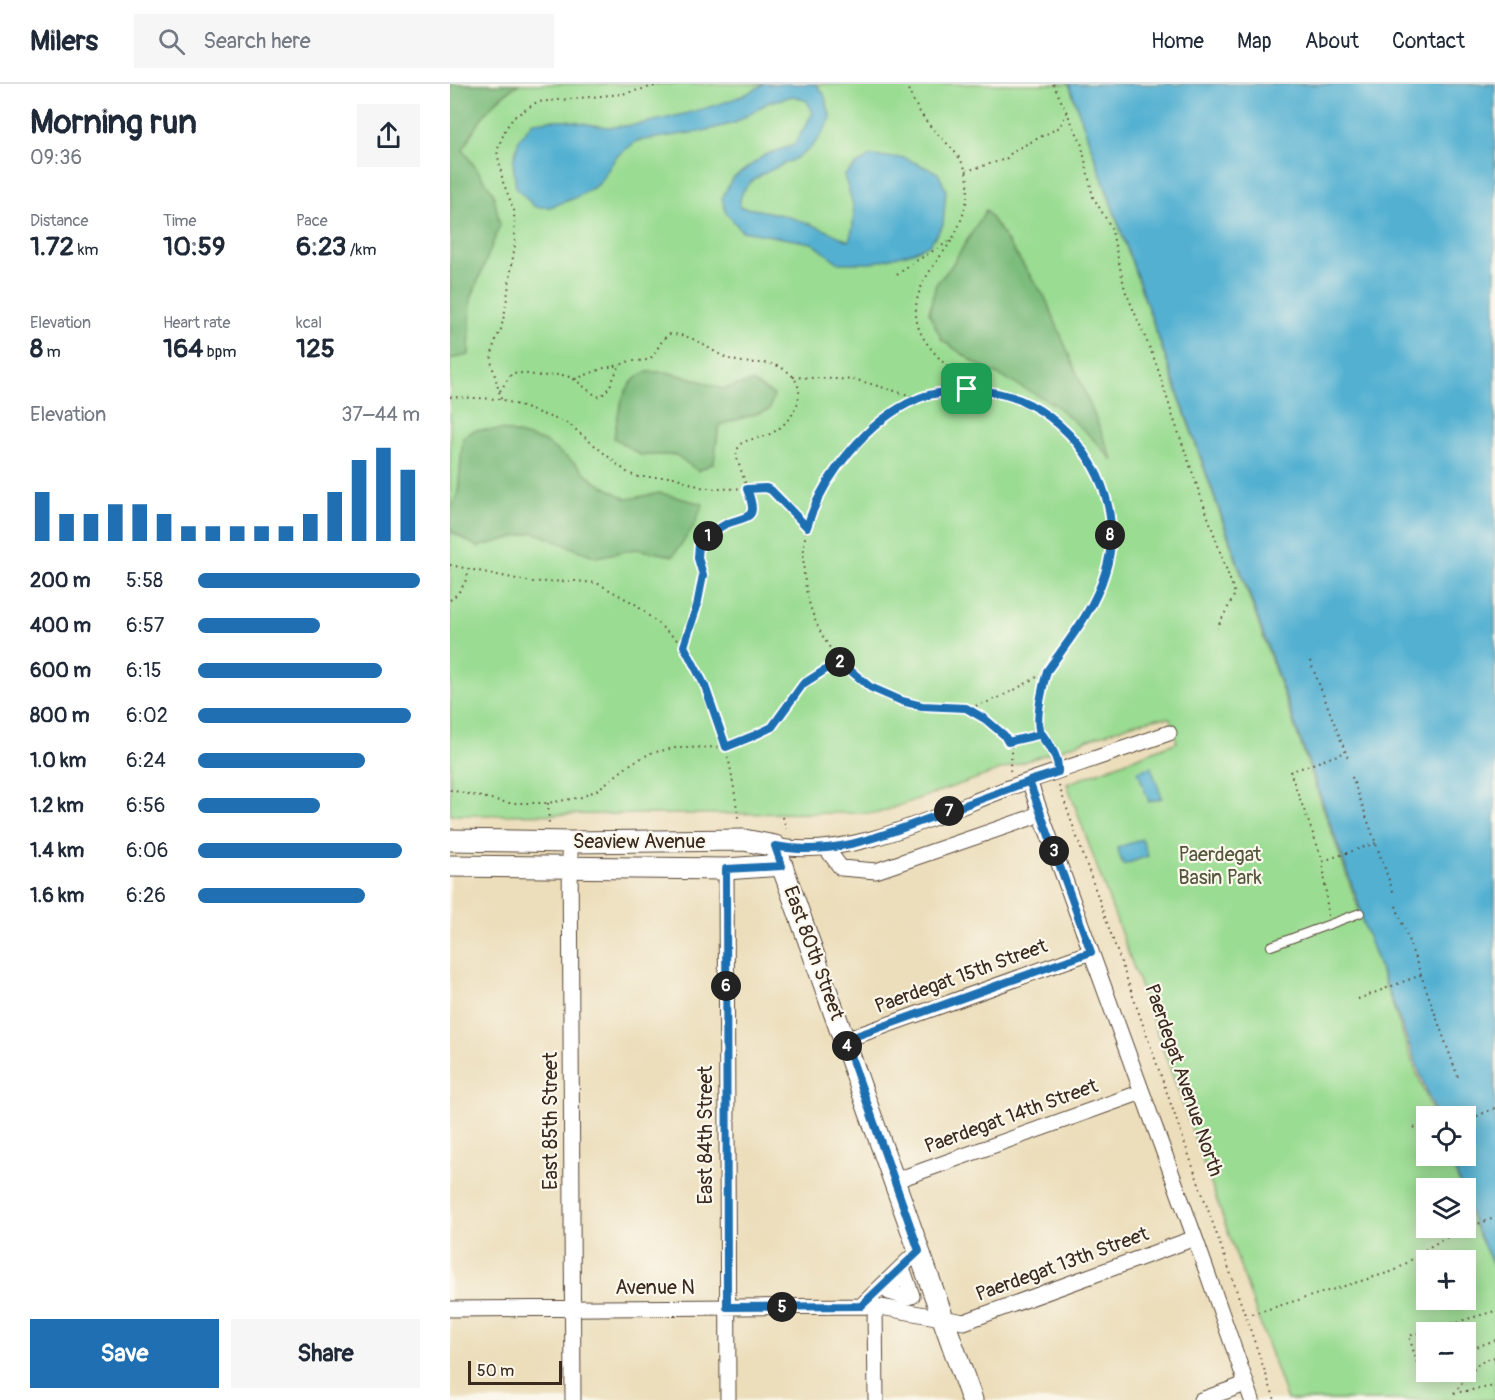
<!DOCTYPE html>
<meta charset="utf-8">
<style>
body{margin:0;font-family:Pangolin,sans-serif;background:#f6f6f7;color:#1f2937;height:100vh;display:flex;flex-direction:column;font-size:22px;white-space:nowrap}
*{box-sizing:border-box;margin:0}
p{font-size:20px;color:#747a83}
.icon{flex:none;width:33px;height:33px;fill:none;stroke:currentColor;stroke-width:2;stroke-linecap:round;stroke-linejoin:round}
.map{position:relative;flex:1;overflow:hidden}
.drawer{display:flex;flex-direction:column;background:#fff;width:450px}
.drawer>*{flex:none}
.buttons{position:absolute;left:966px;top:1022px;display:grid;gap:12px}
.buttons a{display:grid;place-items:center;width:60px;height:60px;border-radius:0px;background:#fff;box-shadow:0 3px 15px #0003;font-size:30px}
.scale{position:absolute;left:18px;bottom:15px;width:94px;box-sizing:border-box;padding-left:6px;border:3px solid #3b2a1e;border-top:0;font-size:16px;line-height:21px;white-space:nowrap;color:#3b2a1e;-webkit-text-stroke:4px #fbf7ec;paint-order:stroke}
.pin{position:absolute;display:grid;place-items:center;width:51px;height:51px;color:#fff;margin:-26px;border-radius:12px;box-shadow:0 3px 9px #0006}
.km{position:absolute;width:30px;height:30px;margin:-15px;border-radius:50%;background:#222;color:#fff;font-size:16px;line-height:30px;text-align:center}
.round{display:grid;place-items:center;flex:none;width:63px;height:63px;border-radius:0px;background:#f6f6f7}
.overview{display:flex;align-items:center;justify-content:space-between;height:102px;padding:0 30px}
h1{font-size:33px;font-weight:700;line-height:45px}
.metrics{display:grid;grid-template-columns:repeat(3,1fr);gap:9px;height:102px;padding:6px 30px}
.metrics div{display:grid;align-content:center}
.metrics b{font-size:26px;font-weight:700}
.metrics small{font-size:16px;font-weight:400}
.metrics p{font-size:16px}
.chart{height:168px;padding:12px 30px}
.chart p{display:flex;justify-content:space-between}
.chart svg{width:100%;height:108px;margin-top:6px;stroke:#1f6fb2;stroke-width:6}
.primary-button{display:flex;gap:12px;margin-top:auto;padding:12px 30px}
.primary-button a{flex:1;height:69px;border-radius:0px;background:#1f6fb2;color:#fff;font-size:24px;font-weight:700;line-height:69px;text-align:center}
.primary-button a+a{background:#f6f6f7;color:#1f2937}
ul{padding:0 30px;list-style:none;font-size:20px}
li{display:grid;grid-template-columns:96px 72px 1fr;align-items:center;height:45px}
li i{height:15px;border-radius:8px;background:#1f6fb2}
header{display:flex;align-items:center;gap:36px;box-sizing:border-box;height:84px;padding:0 30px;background:#fff;border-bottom:2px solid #e0e1e3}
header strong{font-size:28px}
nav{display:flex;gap:33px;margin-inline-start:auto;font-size:21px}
.search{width:420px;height:54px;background:#f6f6f7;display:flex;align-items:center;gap:15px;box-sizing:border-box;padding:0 21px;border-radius:0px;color:#747a83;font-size:22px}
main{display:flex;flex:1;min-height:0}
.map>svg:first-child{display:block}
</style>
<header>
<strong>Milers</strong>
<div class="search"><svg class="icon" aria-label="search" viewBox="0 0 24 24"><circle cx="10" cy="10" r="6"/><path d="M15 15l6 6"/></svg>Search here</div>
<nav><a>Home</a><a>Map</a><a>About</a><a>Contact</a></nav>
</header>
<main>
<section class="drawer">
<div class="overview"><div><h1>Morning run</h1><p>09:36</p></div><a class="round"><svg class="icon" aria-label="share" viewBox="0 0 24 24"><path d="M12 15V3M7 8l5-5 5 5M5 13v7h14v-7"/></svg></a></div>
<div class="metrics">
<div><p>Distance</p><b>1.72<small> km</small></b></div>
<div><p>Time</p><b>10:59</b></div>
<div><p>Pace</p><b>6:23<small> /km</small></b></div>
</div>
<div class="metrics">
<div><p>Elevation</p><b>8<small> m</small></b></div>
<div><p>Heart rate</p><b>164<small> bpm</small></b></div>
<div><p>kcal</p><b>125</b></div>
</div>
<div class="chart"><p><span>Elevation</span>37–44 m</p>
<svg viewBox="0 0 160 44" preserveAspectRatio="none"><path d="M5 44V24M15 44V33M25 44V33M35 44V29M45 44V29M55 44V33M65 44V38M75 44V38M85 44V38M95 44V38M105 44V38M115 44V33M125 44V24M135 44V11M145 44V6M155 44V15"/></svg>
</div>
<ul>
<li><b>200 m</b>5:58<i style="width:100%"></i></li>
<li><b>400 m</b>6:57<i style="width:55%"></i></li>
<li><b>600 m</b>6:15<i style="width:83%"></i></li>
<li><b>800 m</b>6:02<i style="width:96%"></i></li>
<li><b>1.0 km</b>6:24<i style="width:75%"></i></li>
<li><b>1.2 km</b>6:56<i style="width:55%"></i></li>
<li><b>1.4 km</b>6:06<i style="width:92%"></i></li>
<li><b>1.6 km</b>6:26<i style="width:75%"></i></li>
</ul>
<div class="primary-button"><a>Save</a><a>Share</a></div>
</section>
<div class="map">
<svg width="1045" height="1316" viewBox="0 0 1045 1316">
<rect width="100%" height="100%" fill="#fbf7ec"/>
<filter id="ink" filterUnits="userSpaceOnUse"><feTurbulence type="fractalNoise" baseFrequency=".0167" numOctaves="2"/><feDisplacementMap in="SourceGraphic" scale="12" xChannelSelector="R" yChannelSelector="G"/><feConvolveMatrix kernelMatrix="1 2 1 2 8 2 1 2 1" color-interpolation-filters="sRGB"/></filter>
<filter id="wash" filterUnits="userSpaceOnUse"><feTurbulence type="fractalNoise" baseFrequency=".008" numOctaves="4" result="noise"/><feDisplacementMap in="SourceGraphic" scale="24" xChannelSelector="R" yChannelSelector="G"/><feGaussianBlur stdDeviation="1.35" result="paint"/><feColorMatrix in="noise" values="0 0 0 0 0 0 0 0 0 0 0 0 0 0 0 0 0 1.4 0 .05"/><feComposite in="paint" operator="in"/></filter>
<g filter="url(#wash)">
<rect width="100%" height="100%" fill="#ecdebb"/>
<path fill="#9adc92" stroke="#6a8358" stroke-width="1.5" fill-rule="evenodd" d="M0,0H619L962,977L984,1032H976V1071H999L1011,1104H976V1143H1016V1117L1024,1141L1045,1185V1316H837L729,1009L617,700L727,658L720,634H708L682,640L428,729L0,731ZM976,1176H1016V1215H976ZM976,1248H1016V1287H976Z"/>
<path fill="#7bbc7c" stroke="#5b734d" stroke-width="1.5" d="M0,0H69C40,18 28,36 13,66L43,108L50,141L21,215L19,271L0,275Z
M536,126L595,213L663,376L637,349L604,320L527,280L492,256L479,229L486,200L500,184Z
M197,288H216L242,294L272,305L302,298L324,311L319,326L269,341L264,379L248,387L226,371H190L164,354C168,330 171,297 197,288Z
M25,346H53L93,357L126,380L144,397L177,415L210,409L253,420L243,444L223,472L186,465L146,473L83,448L28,463L0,447V425L8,409L13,353Z"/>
<path fill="#53b0d1" stroke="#476d78" stroke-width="1.5" d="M313,0H366L374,10L381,34C373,49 367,60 353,70C332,85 287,91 290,123C333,129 360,138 399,157C408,130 403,118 394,92L405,82L420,72L455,74L488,89L496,106L493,141L480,160L463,168L422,179H389L362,159L292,147L276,129L272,114L282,95L315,71L344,61L363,29L357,17L344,12L319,18L285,39L253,47L187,57L166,73L148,101L125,114L100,123H85L66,104L63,78L69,55L83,38C94,37 105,35 116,36C131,38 147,43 162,43C193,42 290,19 313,0Z
M619,0H1045V1184C1033,1159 1016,1132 1016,1104H1011L1000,1071H1016V1032H986L912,837L909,821Z
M701,683L712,714L699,718L688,687Z
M692,755L698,772L673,781L667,764Z"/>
</g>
<g filter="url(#ink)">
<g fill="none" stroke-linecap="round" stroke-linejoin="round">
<defs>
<path id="lane" d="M821,862L910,829"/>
<path id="street" d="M579,697L745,1154L802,1316
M120,758L123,1316
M325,762C401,777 493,728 564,702C616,684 668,667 719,649
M376,764L391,784L426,787L580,734L590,728
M276,785L278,1316
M395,956L641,868
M444,1097L692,1008
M454,1189L462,1212L457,1213L439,1208L438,1205Z
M411,1222L469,1166
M425,1222L426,1316
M0,1225L425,1222L514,1238L745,1154
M751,1316L796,1300"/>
<path id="secondary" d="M0,756L120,758L294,756L325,762L522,1316
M0,782L276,785L332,781"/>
</defs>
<use href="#lane" stroke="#564536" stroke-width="10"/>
<use href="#street" stroke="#564536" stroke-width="17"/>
<use href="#secondary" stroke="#564536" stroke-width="23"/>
<path stroke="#564536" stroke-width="2" stroke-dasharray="1.5 4.5" stroke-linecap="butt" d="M456,0C462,16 470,30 481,43C496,60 516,73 518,98C519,118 510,143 500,159C482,184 457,211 469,245C478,268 503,285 517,305
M603,0L631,58L643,113L661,143L675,206L706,279L723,333L785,510L767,544
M516,87L556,75L563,67L610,43L617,27
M447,191L458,182L498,158
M343,293L407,296L469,314
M125,295L154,284L171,281
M50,307L62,289C72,288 80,291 90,292C102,292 112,288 123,295C133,300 139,309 150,313C164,302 163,289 171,281C180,274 190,279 199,275C208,270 207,258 220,250C251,251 262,272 287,277C303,281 318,276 332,284C363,301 347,335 322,349C312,355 300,353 289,361L286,372L302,418C301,436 290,435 276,440C266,444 257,453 249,460L248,474L253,491L247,522L234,562C240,577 249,589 256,604C274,645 283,690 288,734
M0,313L51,315L119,340L167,380L178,389L188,393H225L250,403L266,405L316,404C332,410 345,430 357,443
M51,315L41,277L44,260L51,245L55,227L65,160L64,126L53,98L47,67L56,44L64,33L87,18L172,10L213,0
M0,481L81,498L125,497L147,499L185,520L234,562
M0,516C10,509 18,496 19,484
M860,577L899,677
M597,587C572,602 546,618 517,624C499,627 476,623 459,619C380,599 341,518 357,442C362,421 378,400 390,382C423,332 456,313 514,306C530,304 548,309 562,314C632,338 675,414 656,486C647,524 619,556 597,587L593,598L589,645L606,672
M516,624C531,633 558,646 562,665C563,673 558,681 561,689
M558,658L592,650
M902,693L944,810
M609,702L825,1316
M0,706L59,719H98L132,713L147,706L182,679L201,669L224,664L276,663L322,643L353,600L389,577
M98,719L99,740
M333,733L336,745
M873,777L926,759
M946,822L1008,993
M878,832L873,777L840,688L896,668
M908,915L971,891
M1016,1037L1045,1024
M964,1043L974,1052L976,1051
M802,1230L944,1187C958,1179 969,1169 983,1161C1003,1149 1023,1141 1045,1134
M1016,1267L1045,1256
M976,1279L968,1282L959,1252L1045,1227
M1004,1309L1029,1279L1045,1273
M1004,1309L1045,1302"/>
<use href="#lane" stroke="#fff" stroke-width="8"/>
<use href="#street" stroke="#fff" stroke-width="15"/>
<use href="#secondary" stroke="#fff" stroke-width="21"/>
</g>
</g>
<g fill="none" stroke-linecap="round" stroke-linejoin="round" filter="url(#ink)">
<defs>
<path id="route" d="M517,305C501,308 481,308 467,315C418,336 372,393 357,443L321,406L316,404L297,405C309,436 299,431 276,440C266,445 257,453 249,460L248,474L253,491L247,522L234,562L255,602L276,663L303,652L322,643L353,600L389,577L420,603L452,617L472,622L516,624L535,635L554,651L558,658L592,650C601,663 609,673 608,688L579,697L641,868L395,956L469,1167L411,1222L277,1223L276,785L332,782L325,762C379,773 430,753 480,734C509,723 537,713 566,702L608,688C609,666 593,662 589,645C586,631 593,601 597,587C619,556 644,526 655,489C677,422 638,351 579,320C560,310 538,307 517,305"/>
</defs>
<use href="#route" stroke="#fff" stroke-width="12"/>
<use href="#route" stroke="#1f6fb2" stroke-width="8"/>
</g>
<g text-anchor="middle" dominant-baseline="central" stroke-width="4.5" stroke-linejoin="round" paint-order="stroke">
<g font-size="20" fill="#3b2a1e" stroke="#fbf7ec">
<text x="189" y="757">Seaview Avenue</text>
<text transform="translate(364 869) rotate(70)">East 80th Street</text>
<text transform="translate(511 892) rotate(-20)">Paerdegat 15th Street</text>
<text transform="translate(734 996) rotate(71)">Paerdegat Avenue North</text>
<text transform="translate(561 1032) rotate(-20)">Paerdegat 14th Street</text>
<text transform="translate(100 1037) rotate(-90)">East 85th Street</text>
<text transform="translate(255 1051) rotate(-90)">East 84th Street</text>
<text transform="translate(612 1180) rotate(-20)">Paerdegat 13th Street</text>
<text x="205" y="1203">Avenue N</text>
</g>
<g font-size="20" fill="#53563b" stroke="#fbf7ec">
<text x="770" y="770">Paerdegat<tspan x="770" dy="23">Basin Park</tspan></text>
</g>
</g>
</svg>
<div class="buttons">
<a><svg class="icon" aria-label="locate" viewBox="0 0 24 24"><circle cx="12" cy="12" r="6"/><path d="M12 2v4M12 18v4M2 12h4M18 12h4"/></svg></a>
<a><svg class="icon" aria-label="layers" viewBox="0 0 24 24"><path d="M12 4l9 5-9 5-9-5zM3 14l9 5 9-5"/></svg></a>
<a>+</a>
<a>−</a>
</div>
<div class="scale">50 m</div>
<div class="pin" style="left:517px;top:305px;background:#1e9e55"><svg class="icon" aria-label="arrive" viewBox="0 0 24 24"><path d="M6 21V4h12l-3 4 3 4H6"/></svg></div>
<b class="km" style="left:258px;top:452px">1</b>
<b class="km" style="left:390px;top:578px">2</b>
<b class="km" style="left:604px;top:767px">3</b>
<b class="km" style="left:397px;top:962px">4</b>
<b class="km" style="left:332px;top:1223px">5</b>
<b class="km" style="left:276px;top:902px">6</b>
<b class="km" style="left:499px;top:727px">7</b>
<b class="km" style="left:660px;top:451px">8</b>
</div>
</main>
